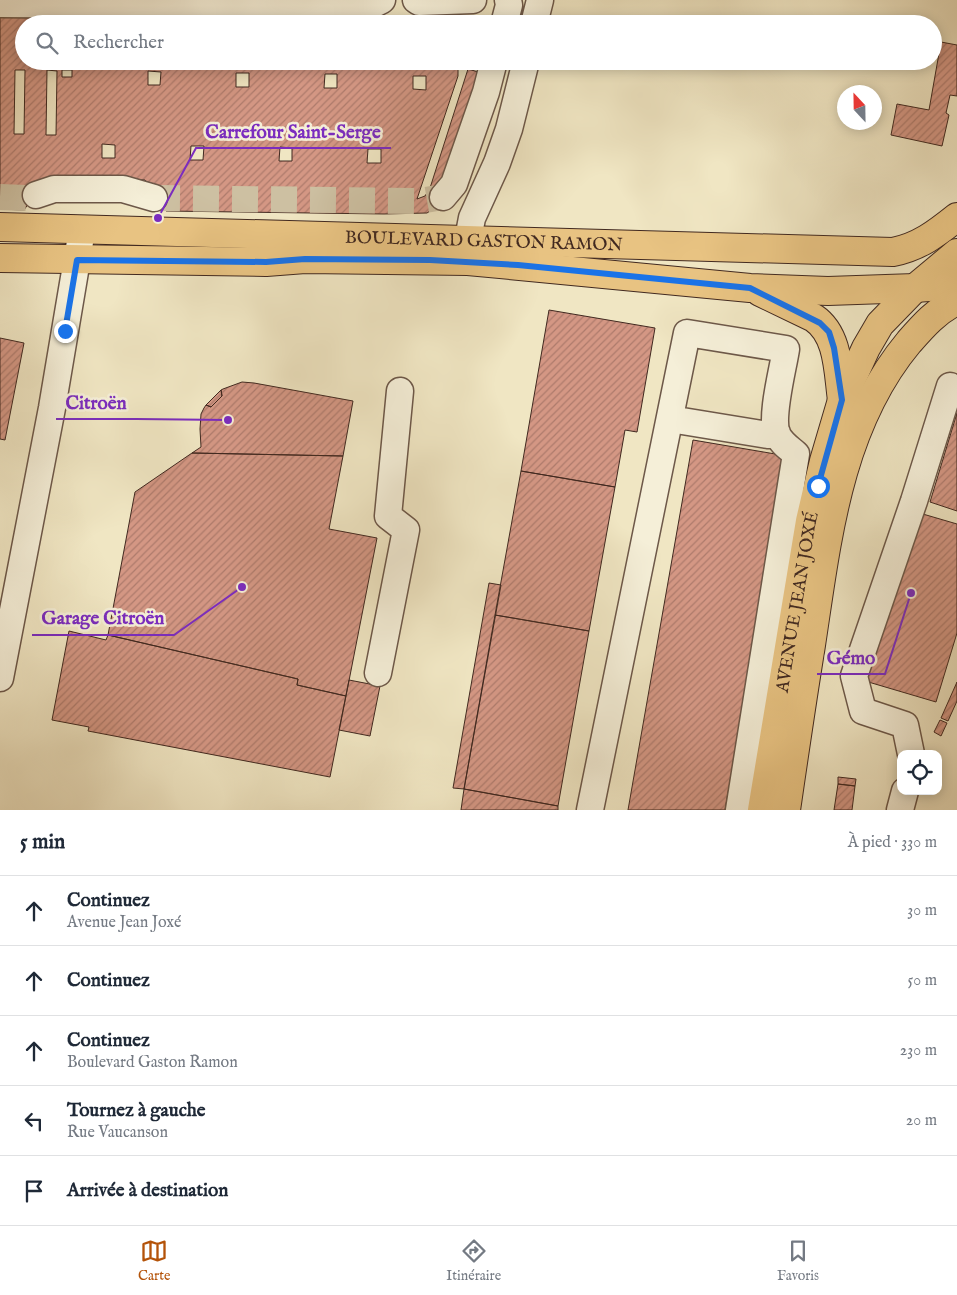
<!DOCTYPE html>
<html lang="fr">
<head>
<meta charset="utf-8">
<style>
	:root { --surface:#fff; --page:#f6f6f7; --text:#1f2937; --muted:#747a83; --line:#e0e1e3; --accent:#b45309 }
	body { margin:0; font-family:"IM FELL English",serif; background:var(--page); color:var(--text) }
	.controls { position:absolute; right:15px; bottom:15px; display:grid; overflow:hidden; border-radius:10px; box-shadow:0 2px 12px #0003 }
	.controls button { width:45px; height:45px; display:grid; place-items:center; padding:0; border:0; border-bottom:1px solid var(--line); background:var(--surface); color:var(--text); font:25px sans-serif }
	.compass { position:absolute; left:837px; top:85px; width:45px; height:45px; border-radius:50%; background:var(--surface); box-shadow:0 2px 12px #0003; rotate:338deg }
	.stop { position:absolute; width:15px; height:15px; margin:-11px; border:4px solid #1a73e8; border-radius:50%; background:#fff }
	.stop.end { background:#1a73e8; border-color:#fff; box-shadow:0 1px 5px #0008 }
	.list { margin:0; padding:0; list-style:none }
	h2 { display:flex; justify-content:space-between; align-items:center; height:65px; margin:0; padding:0 20px; font-size:21px }
	h2 small { font-size:16px; font-weight:400; color:var(--muted) }
	.list li { display:grid; grid-template-columns:32px 1fr auto; gap:15px; align-items:center; box-sizing:border-box; height:70px; padding:0 20px; border-top:1px solid var(--line) }
	.list b { display:block; font-size:19px; white-space:nowrap }
	.list p { margin:0; font-size:16px; white-space:nowrap; color:var(--muted) }
	.list em { font-size:16px; font-style:normal; color:var(--muted) }
	.icon { flex:none; width:28px; height:28px; fill:none; stroke:currentColor; stroke-width:2; stroke-linecap:round; stroke-linejoin:round }
	.map { position:relative; flex:none; width:957px; height:810px; overflow:hidden }
	.search { position:absolute; background:var(--surface); box-shadow:0 2px 12px #0003; left:15px; right:15px; top:15px; height:55px; display:flex; align-items:center; gap:12px; box-sizing:border-box; padding:0 18px; border-radius:28px; color:var(--muted); font-size:19px }
	.sheet { height:415px; background:var(--surface) }
	nav { display:flex; justify-content:space-around; align-items:center; box-sizing:border-box; height:70px; border-top:1px solid var(--line); background:var(--surface); font-size:14px; color:var(--muted) }
	nav a { display:grid; justify-items:center; gap:2px }
	nav .on { color:var(--accent) }
	.map>svg:first-child { display:block }
</style>
</head>
<body>
<div class="map">
<svg width="957" height="810" viewBox="0 0 957 810">
	<defs>
		<pattern id="building-hatch" width="6" height="6" patternUnits="userSpaceOnUse" patternTransform="scale(1.25)"><rect width="6" height="6" fill="#d49784"/><path d="M-1 1l2-2M0 6l6-6M5 7l2-2" fill="none" stroke="#ae7b6c"/></pattern>
	</defs>
	<rect width="100%" height="100%" fill="#f0e6c3"/>
	<filter id="stains"><feTurbulence type="fractalNoise" baseFrequency=".004" numOctaves="4"/><feColorMatrix values="0 0 0 0 .2 0 0 0 0 .09 0 0 0 0 .02 0 0 0 .5 -.17"/></filter>
	<radialGradient id="worn" r=".72"><stop offset=".6" stop-color="#630" stop-opacity="0"/><stop offset="1" stop-color="#630" stop-opacity=".3"/></radialGradient>
	<path fill="url(#building-hatch)" stroke="#412920" fill-rule="evenodd" d="M 0,13 L 459,21 L 459,24 L 24,24 L 24,61 L 458,61 L 458,76 L 417,199 L 425,196 L 430,188 L 468,69 L 485,74 L 439,205 L 427,213 L 384,214 L 166,211 L 145,180 L 46,178 L 24,210 L 0,209 ZM 15,70 L 25,70 L 24,134 L 14,134 ZM 47,70 L 57,71 L 56,135 L 46,135 ZM 62,70 L 72,70 L 72,77 L 62,77 ZM 148,71 L 161,72 L 160,85 L 148,85 ZM 236,73 L 249,73 L 249,87 L 236,87 ZM 325,74 L 337,74 L 337,88 L 324,88 ZM 413,76 L 426,76 L 426,90 L 413,89 ZM 102,144 L 115,145 L 115,158 L 102,158 ZM 191,146 L 204,146 L 203,160 L 190,160 ZM 280,147 L 292,148 L 292,161 L 279,161 ZM 368,149 L 381,149 L 381,163 L 367,163 Z
		M 941,42 L 957,45 L 957,96 L 950,95 L 946,113 L 949,115 L 942,146 L 891,135 L 897,104 L 929,110 Z
		M 549,310 L 655,328 L 637,432 L 625,430 L 615,487 L 521,471 Z
		M 0,338 L 24,343 L 5,440 L 0,439 Z
		M 242,382 L 254,383 L 353,401 L 343,456 L 192,453 L 201,447 L 200,429 L 201,414 L 204,408 L 206,405 L 211,407 L 222,396 L 221,390 L 223,389 Z
		M 221,390 L 222,396 L 211,407 L 206,405 Z
		M 957,413 L 957,511 L 930,502 Z
		M 693,440 L 787,456 L 725,810 L 628,810 Z
		M 192,453 L 343,456 L 329,529 L 377,538 L 346,696 L 297,685 L 298,679 L 108,635 L 135,492 Z
		M 521,471 L 615,487 L 589,631 L 495,615 Z
		M 916,512 L 957,524 L 957,633 L 936,702 L 865,681 Z
		M 489,583 L 501,585 L 464,789 L 453,788 Z
		M 495,615 L 589,631 L 558,806 L 464,789 Z
		M 69,631 L 106,640 L 108,635 L 298,679 L 297,685 L 346,696 L 330,777 L 88,731 L 89,727 L 52,720 Z
		M 349,680 L 380,686 L 370,736 L 339,730 Z
		M 957,682 L 957,701 L 948,721 L 941,718 Z
		M 940,720 L 947,723 L 941,736 L 934,732 Z
		M 838,777 L 856,779 L 855,786 L 838,784 Z
		M 838,784 L 855,786 L 852,810 L 834,810 Z
		M 464,789 L 558,806 L 558,810 L 461,810 Z"/>
	<g fill="none" stroke-linecap="round" stroke-linejoin="round">
		<path stroke="#cdc0a2" stroke-width="26" stroke-dasharray="26 13" stroke-linecap="butt" d="M 0,197 L 26,198 L 36,195
			M 154,198 L 420,201 L 443,197"/>
		<defs>
			<path id="minor" d="M 416,0 L 419,2 L 473,0
				M 0,4 L 368,7 L 382,0
				M 504,24 L 509,5 L 508,0
				M 534,24 L 540,0
				M 36,195 L 54,189 L 123,189 L 154,198
				M 443,197 L 454,184 L 486,92 L 494,61
				M 468,261 L 468,239 L 472,218 L 497,163 L 509,129 L 526,61
				M 670,419 L 768,435 L 777,433
				M 378,673 L 406,530 L 388,516 L 400,391
				M 0,678 L 52,408 L 82,230
				M 911,754 L 905,725 L 863,711 L 854,676 L 914,501 L 950,386
				M 590,810 L 687,333 L 786,349 C 783,369 770,417 777,434 C 781,443 789,448 796,454 L 739,810
				M 900,810 L 905,791"/>
			<g id="major">
				<path id="s1" d="M 0,227 L 893,252 C 919,247 937,233 957,217"/>
				<path d="M 0,258 L 266,262 L 305,259 L 468,261 L 750,288 L 828,291 L 915,288 L 957,285"/>
				<path d="M 760,292 L 814,318 C 839,335 838,372 842,400"/>
				<path id="s2" d="M 762,810 L 810,521 L 824,461 L 842,400 L 866,348 L 880,324 L 915,288 L 957,253"/>
				<path d="M 786,810 C 794,755 802,700 811,645 C 827,540 838,427 909,342 C 923,326 937,310 957,301"/>
			</g>
		</defs>
		<use href="#minor" stroke="#6d5849" stroke-width="29"/>
		<use href="#major" stroke="#412920" stroke-width="30"/>
		<use href="#minor" stroke="#f5efd8" stroke-width="26"/>
		<use href="#major" stroke="#e8c382" stroke-width="28"/>
	</g>
	<g fill="none" stroke-linecap="round" stroke-linejoin="round">
		<path stroke="#1a73e8" stroke-width="6" d="M 65,331 L 77,260 L 266,262 L 305,259 L 430,260 L 518,265 L 750,288 L 820,323 L 829,332 L 834,348 L 842,400 L 818,486"/>
	</g>
	<g text-anchor="middle" stroke-width="5" stroke-linejoin="round" paint-order="stroke">
		<g font-size="18" fill="#412920" stroke="#f5efd8">
			<text dy="6" stroke="none"><textPath href="#s1" startOffset="484">BOULEVARD GASTON RAMON</textPath></text>
			<text dy="6" stroke="none"><textPath href="#s2" startOffset="211">AVENUE JEAN JOXÉ</textPath></text>
		</g>
	</g>
	<path fill="none" stroke="#7b2cbf" stroke-width="2" d="M158 218L196 148H391M228 420L137 419H56M242 587L174 635H32M911 593L885 674H817"/>
	<g fill="#7b2cbf" stroke="#f5efd8" stroke-width="2">
		<circle cx="158" cy="218" r="5"/>
		<circle cx="228" cy="420" r="5"/>
		<circle cx="242" cy="587" r="5"/>
		<circle cx="911" cy="593" r="5"/>
	</g>
	<g font-size="19" text-anchor="middle" font-weight="bold" fill="#7b2cbf" stroke="#f5efd8" stroke-width="5" stroke-linejoin="round" paint-order="stroke">
		<text x="293" y="138">Carrefour Saint-Serge</text>
		<text x="96" y="409">Citroën</text>
		<text x="103" y="624">Garage Citroën</text>
		<text x="851" y="664">Gémo</text>
	</g>
	<rect width="100%" height="100%" filter="url(#stains)"/>
	<rect width="100%" height="100%" fill="url(#worn)"/>
</svg>
<div class="controls">
<button><svg class="icon" aria-label="locate" viewBox="0 0 24 24"><circle cx="12" cy="12" r="6"/><path d="M12 2v4M12 18v4M2 12h4M18 12h4"/></svg></button>
</div>
<svg class="compass" viewBox="-18 -18 36 36"><path d="M0-13l5 13h-10z" fill="#e53935"/><path d="M0 13l5-13h-10z" fill="#747a83"/></svg>
<div class="stop" style="left:818px;top:486px"></div>
<div class="stop end" style="left:65px;top:331px"></div>
<div class="search"><svg class="icon" aria-label="search" viewBox="0 0 24 24"><circle cx="10" cy="10" r="6"/><path d="M15 15l6 6"/></svg>Rechercher</div>
</div>
<section class="sheet">
<h2>5 min<small>À pied · 330 m</small></h2>
<ul class="list">
<li><svg class="icon" aria-label="ahead" viewBox="0 0 24 24"><path d="M12 20V5M6 11l6-6 6 6"/></svg><div><b>Continuez</b><p>Avenue Jean Joxé</p></div><em>30 m</em></li>
<li><svg class="icon" aria-label="ahead" viewBox="0 0 24 24"><path d="M12 20V5M6 11l6-6 6 6"/></svg><div><b>Continuez</b></div><em>50 m</em></li>
<li><svg class="icon" aria-label="ahead" viewBox="0 0 24 24"><path d="M12 20V5M6 11l6-6 6 6"/></svg><div><b>Continuez</b><p>Boulevard Gaston Ramon</p></div><em>230 m</em></li>
<li><svg class="icon" aria-label="left" viewBox="0 0 24 24"><path d="M17 20v-9H6M10 6l-5 5 5 5"/></svg><div><b>Tournez à gauche</b><p>Rue Vaucanson</p></div><em>20 m</em></li>
<li><svg class="icon" aria-label="arrive" viewBox="0 0 24 24"><path d="M6 21V4h12l-3 4 3 4H6"/></svg><div><b>Arrivée à destination</b></div></li>
</ul>
</section>
<nav>
<a class="on"><svg class="icon" aria-label="map" viewBox="0 0 24 24"><path d="M3 6l6-2 6 2 6-2v14l-6 2-6-2-6 2zM9 4v14M15 6v14"/></svg>Carte</a>
<a><svg class="icon" aria-label="directions" viewBox="0 0 24 24"><path d="M12 3l9 9-9 9-9-9zM9 14v-3h6M13 9l2 2-2 2"/></svg>Itinéraire</a>
<a><svg class="icon" aria-label="saved" viewBox="0 0 24 24"><path d="M7 4h10v16l-5-4-5 4z"/></svg>Favoris</a>
</nav>
</body>
</html>
